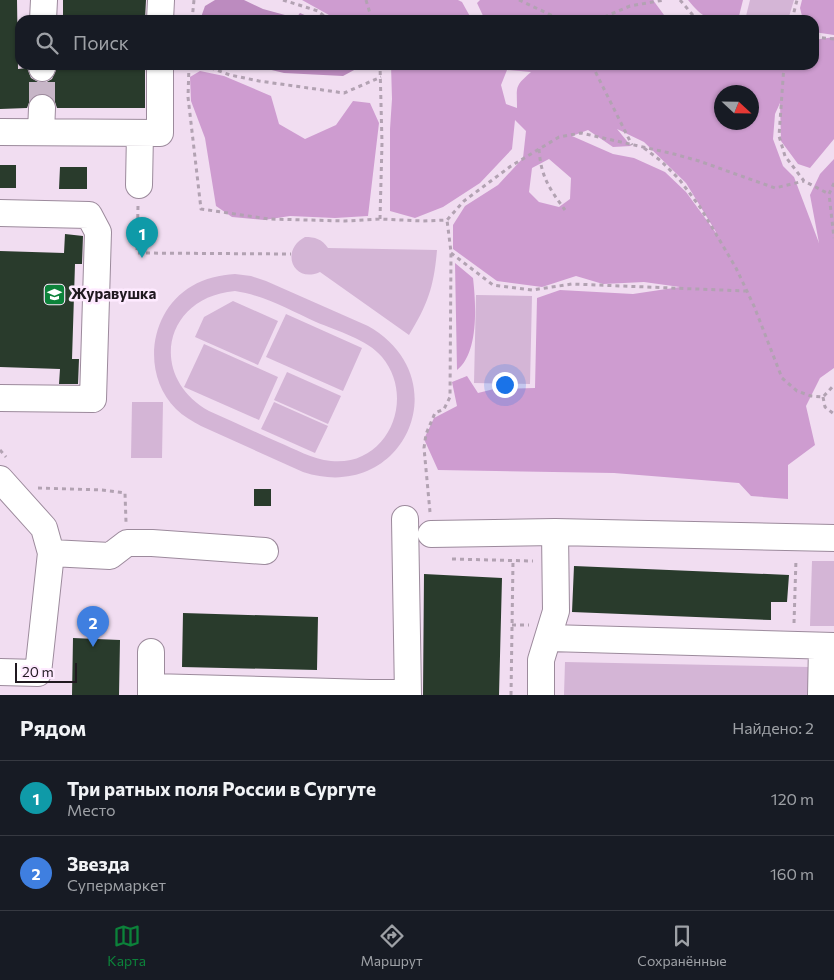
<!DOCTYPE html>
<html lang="ru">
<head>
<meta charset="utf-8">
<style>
	:root { --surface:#171b24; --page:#242831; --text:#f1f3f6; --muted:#9ea1a6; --line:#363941; --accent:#0c823a }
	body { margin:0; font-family:Commissioner,sans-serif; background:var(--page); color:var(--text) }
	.compass { position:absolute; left:714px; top:85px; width:45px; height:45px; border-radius:50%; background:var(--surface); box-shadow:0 1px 4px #0004; rotate:112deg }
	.scale { position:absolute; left:15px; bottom:12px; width:62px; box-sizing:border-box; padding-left:5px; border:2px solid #201920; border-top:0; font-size:14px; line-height:18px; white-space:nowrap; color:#201920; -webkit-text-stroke:4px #feeaff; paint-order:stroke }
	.you { position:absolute; left:504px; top:384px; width:18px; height:18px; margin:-12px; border:4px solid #fff; border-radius:50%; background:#1a73e8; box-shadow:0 0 0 8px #1a73e833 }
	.badge { display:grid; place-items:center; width:32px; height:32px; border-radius:50%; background:var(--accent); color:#fff; font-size:16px; font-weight:700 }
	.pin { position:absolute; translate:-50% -41px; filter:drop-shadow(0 1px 2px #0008) }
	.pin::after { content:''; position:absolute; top:26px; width:18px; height:15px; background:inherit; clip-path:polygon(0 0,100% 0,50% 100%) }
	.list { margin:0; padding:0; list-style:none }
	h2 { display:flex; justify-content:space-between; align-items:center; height:65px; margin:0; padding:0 20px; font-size:21px }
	h2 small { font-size:16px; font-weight:400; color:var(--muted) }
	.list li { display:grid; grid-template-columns:32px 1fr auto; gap:15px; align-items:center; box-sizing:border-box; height:75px; padding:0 20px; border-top:1px solid var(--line) }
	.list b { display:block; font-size:19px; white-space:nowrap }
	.list p { margin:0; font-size:16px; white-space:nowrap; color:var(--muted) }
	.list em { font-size:16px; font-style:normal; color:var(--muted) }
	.icon { flex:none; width:28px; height:28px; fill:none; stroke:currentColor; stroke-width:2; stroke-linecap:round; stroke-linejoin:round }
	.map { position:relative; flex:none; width:834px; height:695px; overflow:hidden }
	.search { position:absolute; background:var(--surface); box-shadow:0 1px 4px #0004; left:15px; right:15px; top:15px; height:55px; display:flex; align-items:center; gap:12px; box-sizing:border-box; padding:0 18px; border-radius:15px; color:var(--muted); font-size:19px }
	.sheet { height:215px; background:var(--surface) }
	nav { display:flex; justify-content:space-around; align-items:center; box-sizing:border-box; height:70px; border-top:1px solid var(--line); background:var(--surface); font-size:14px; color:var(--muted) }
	nav a { display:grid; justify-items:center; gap:2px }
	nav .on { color:var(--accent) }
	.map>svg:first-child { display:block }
</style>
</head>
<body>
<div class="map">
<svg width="834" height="695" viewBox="0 0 834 695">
	<rect width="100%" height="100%" fill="#f1ddf1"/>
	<path fill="#d4b5d6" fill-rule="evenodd" d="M 750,0 L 794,0 L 788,20 L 745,20 Z
		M 305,237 C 315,237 322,239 328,248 L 437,250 C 434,286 428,304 409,335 L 320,272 C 294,284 279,251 305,237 Z
		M 235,274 L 251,276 L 266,281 L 368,326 C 460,378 404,505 303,472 L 201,426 C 192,421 183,416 176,409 C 141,374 149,311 192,286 C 205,278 220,275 235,274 ZM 235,291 C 263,295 290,310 316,322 C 337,331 367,339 382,357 C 417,399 387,467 331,461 C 312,459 295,449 278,442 C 255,432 232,421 209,411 C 147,376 164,297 235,291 Z
		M 476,295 L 532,296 L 530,384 L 474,383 Z
		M 233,301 L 278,321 L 258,365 L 195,337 L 204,317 Z
		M 286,314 L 362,348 L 343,391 L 266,357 Z
		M 204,344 L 278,377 L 259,420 L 184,387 Z
		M 287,372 L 341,396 L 328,424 L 274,400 Z
		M 132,402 L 163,402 L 162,458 L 131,458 Z
		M 274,402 L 328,426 L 315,453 L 261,429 Z
		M 812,561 L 834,561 L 834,626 L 810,626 Z
		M 565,662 L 809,667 L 809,695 L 564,695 Z"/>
	<path fill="#ce9cd0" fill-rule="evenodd" d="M 302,0 L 458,0 L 462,2 L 472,20 L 338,20 Z
		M 480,0 L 653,0 L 664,15 L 679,20 L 555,20 L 545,19 L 546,20 L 485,20 L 477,3 Z
		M 688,0 L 743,0 L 738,20 C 711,20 706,22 688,0 Z
		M 802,0 L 834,0 L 834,35 L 814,32 L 814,20 L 803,20 L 800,8 Z
		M 834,37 L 834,139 L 810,168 L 798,164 L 781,141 L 780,103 L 775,114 L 773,139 L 783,166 L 794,177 L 819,243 L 810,195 L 820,174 L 834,159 L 834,368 L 820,378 L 806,406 L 815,445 L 788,465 L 788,499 L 751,496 L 739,483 L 614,473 L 438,470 L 424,439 L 434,418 L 457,406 L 452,382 L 467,376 L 478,393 L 494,389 L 535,388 L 537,298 L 560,290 L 633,294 L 680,287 L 644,282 L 603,284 L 576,276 L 542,287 L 497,281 L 453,249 L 453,225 L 465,206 L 498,185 L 523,158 L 526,131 L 515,120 L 512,149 L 480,183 L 443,207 L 415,218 L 390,211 L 390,129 L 392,99 L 391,65 L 567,65 L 567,69 L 572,65 L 780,65 L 784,70 L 787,65 L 814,65 L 814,40 ZM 507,70 L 531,72 C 514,87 517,86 517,108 L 506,104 L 501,85 ZM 722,92 L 752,92 L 752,122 L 722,122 ZM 617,129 L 644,142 L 686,183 L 719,237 L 686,192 L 665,172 L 634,158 L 613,154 L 572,136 L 588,130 L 613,147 L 631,146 ZM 549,159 L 571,178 L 570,199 L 559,207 L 539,202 L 529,192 L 532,168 Z
		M 200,71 L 224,76 L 271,96 L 279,124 L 305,139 L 336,125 L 353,101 L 370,103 L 379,123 L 368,216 L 335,218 L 290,216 L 264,220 L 232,217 L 216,206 L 205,138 L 191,101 L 190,77 Z
		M 455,263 L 473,278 C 476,304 479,353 457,370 Z"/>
	<path fill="#bc8bbf" d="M 215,0 L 244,0 L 263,9 L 296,18 L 300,13 L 316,20 L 200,20 L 205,6 Z
		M 251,65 L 357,65 L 356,69 L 343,76 L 284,73 Z"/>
	<path fill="#293b2c" d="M 0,0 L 17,0 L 18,69 L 27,68 L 31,78 L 38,82 L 45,83 L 52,79 L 57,68 L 64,68 L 64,65 L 145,65 L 145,108 L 57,108 L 55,102 L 50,96 L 42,93 L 35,95 L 30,100 L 27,108 L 0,109 Z
		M 63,0 L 146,0 L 145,20 L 63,20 Z
		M 0,165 L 16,165 L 16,188 L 0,188 Z
		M 60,167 L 87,167 L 87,189 L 59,189 Z
		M 65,234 L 83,236 L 82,264 L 75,264 L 72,359 L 79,359 L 78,384 L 59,384 L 60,369 L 0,367 L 0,251 L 64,253 Z
		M 254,489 L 271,489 L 271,506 L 254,506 Z
		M 574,566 L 789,575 L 787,602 L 771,602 L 771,620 L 572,612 Z
		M 424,574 L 502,578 L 499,695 L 423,695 Z
		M 183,613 L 318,617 L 317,670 L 182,667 Z
		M 73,638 L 120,640 L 119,695 L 72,695 Z"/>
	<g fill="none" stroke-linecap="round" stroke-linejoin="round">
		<path stroke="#c7b6c7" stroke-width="26" stroke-dasharray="26 13" stroke-linecap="butt" d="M 42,108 L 42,68"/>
		<defs>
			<path id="minor" d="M 43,20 L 44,0
				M 160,20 L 161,0
				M 42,68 L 43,65
				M 0,132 L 160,133 L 160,65
				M 41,132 L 42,108
				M 139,185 L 140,133
				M 0,213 L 89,215 L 98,232 L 93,399 L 0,398
				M 0,479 L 44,528 L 51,553 L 38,673 L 0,672
				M 405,519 L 408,695
				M 431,534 L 555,532 L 834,538
				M 51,553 L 110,556 L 127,543 L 152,543 L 265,551
				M 549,638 L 834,646
				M 151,652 L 151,695
				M 151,687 L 370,693 L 408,693
				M 541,695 L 541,660 L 556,611 L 555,532
				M 821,695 L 822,646"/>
		</defs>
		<use href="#minor" stroke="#9c8a9c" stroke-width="28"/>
		<path stroke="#b2a2b2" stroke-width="3" stroke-dasharray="4 4" stroke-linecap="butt" d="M 283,0 L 318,11 L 329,20
			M 366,0 L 372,20
			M 519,0 L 551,15 L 558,20
			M 680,0 L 697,20
			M 192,20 L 194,0
			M 597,20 L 630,6 L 664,0
			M 792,20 L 797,0
			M 814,37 L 834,39
			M 189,65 L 188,97 L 201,209 L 269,219 L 345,221 L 380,219 L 423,221 L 447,220 L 464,201 L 511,166 L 559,137 L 581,133 L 674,154 L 699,161 L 775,188 L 804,181
			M 203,65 L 230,75 L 259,81 L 344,93 L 381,77
			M 592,65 L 632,145
			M 784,65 L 779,136 L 785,156 L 804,181 L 829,194
			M 644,148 L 661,161 L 679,179 L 700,207 L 716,234 L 736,268 L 754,306 L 782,378 L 797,391 L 811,396 L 823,397 L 834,385
			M 539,149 C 541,177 549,188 565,210
			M 834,183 L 829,194 L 834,238
			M 138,206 L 137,253 L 291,254
			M 380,219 L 382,143 L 380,65
			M 451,253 L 493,285 L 532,290 L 572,284 L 746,291
			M 823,397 L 825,407 L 834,414
			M 0,450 L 6,457
			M 38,488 L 102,490 L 125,493 L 126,522
			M 430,512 L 424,448 L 426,434 L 435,413 L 444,409 L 450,397 L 451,252 L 447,220
			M 452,559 L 533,561
			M 794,623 L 796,559
			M 512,625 L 529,625
			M 511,695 L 513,561"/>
		<use href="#minor" stroke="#fff" stroke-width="26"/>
	</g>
	<defs>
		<symbol id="school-square" viewBox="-11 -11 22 22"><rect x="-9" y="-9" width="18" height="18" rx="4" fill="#0c823a" stroke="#feeaff"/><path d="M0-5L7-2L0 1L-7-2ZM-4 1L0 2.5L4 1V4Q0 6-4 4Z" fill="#fff"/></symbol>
	</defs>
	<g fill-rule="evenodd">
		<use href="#school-square" x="42" y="282" width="25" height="25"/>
	</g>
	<g text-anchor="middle" stroke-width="5" stroke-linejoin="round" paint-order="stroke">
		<g font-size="15" font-weight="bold" fill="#201920" stroke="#feeaff" text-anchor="start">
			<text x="71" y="299">Журавушка</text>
		</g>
	</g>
</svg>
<svg class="compass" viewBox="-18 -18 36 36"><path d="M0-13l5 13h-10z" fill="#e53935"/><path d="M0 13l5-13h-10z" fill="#9ea1a6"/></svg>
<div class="scale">20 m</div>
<div class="you"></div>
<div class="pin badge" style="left:142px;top:258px;background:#0f9aa8">1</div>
<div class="pin badge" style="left:93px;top:647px;background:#3f7fe0">2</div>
<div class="search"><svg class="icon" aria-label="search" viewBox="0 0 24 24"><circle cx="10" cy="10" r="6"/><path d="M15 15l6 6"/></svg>Поиск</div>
</div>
<section class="sheet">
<h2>Рядом<small>Найдено: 2</small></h2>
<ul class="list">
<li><span class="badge" style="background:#0f9aa8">1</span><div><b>Три ратных поля России в Сургуте</b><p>Место</p></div><em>120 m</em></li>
<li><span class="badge" style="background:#3f7fe0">2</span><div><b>Звезда</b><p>Супермаркет</p></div><em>160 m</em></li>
</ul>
</section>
<nav>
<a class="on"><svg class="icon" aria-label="map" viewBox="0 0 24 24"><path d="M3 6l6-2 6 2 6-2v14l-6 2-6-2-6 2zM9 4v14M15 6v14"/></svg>Карта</a>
<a><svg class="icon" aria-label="directions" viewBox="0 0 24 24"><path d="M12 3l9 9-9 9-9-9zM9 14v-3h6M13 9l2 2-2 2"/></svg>Маршрут</a>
<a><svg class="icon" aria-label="saved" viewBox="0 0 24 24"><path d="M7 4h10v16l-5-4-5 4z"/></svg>Сохранённые</a>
</nav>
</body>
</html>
